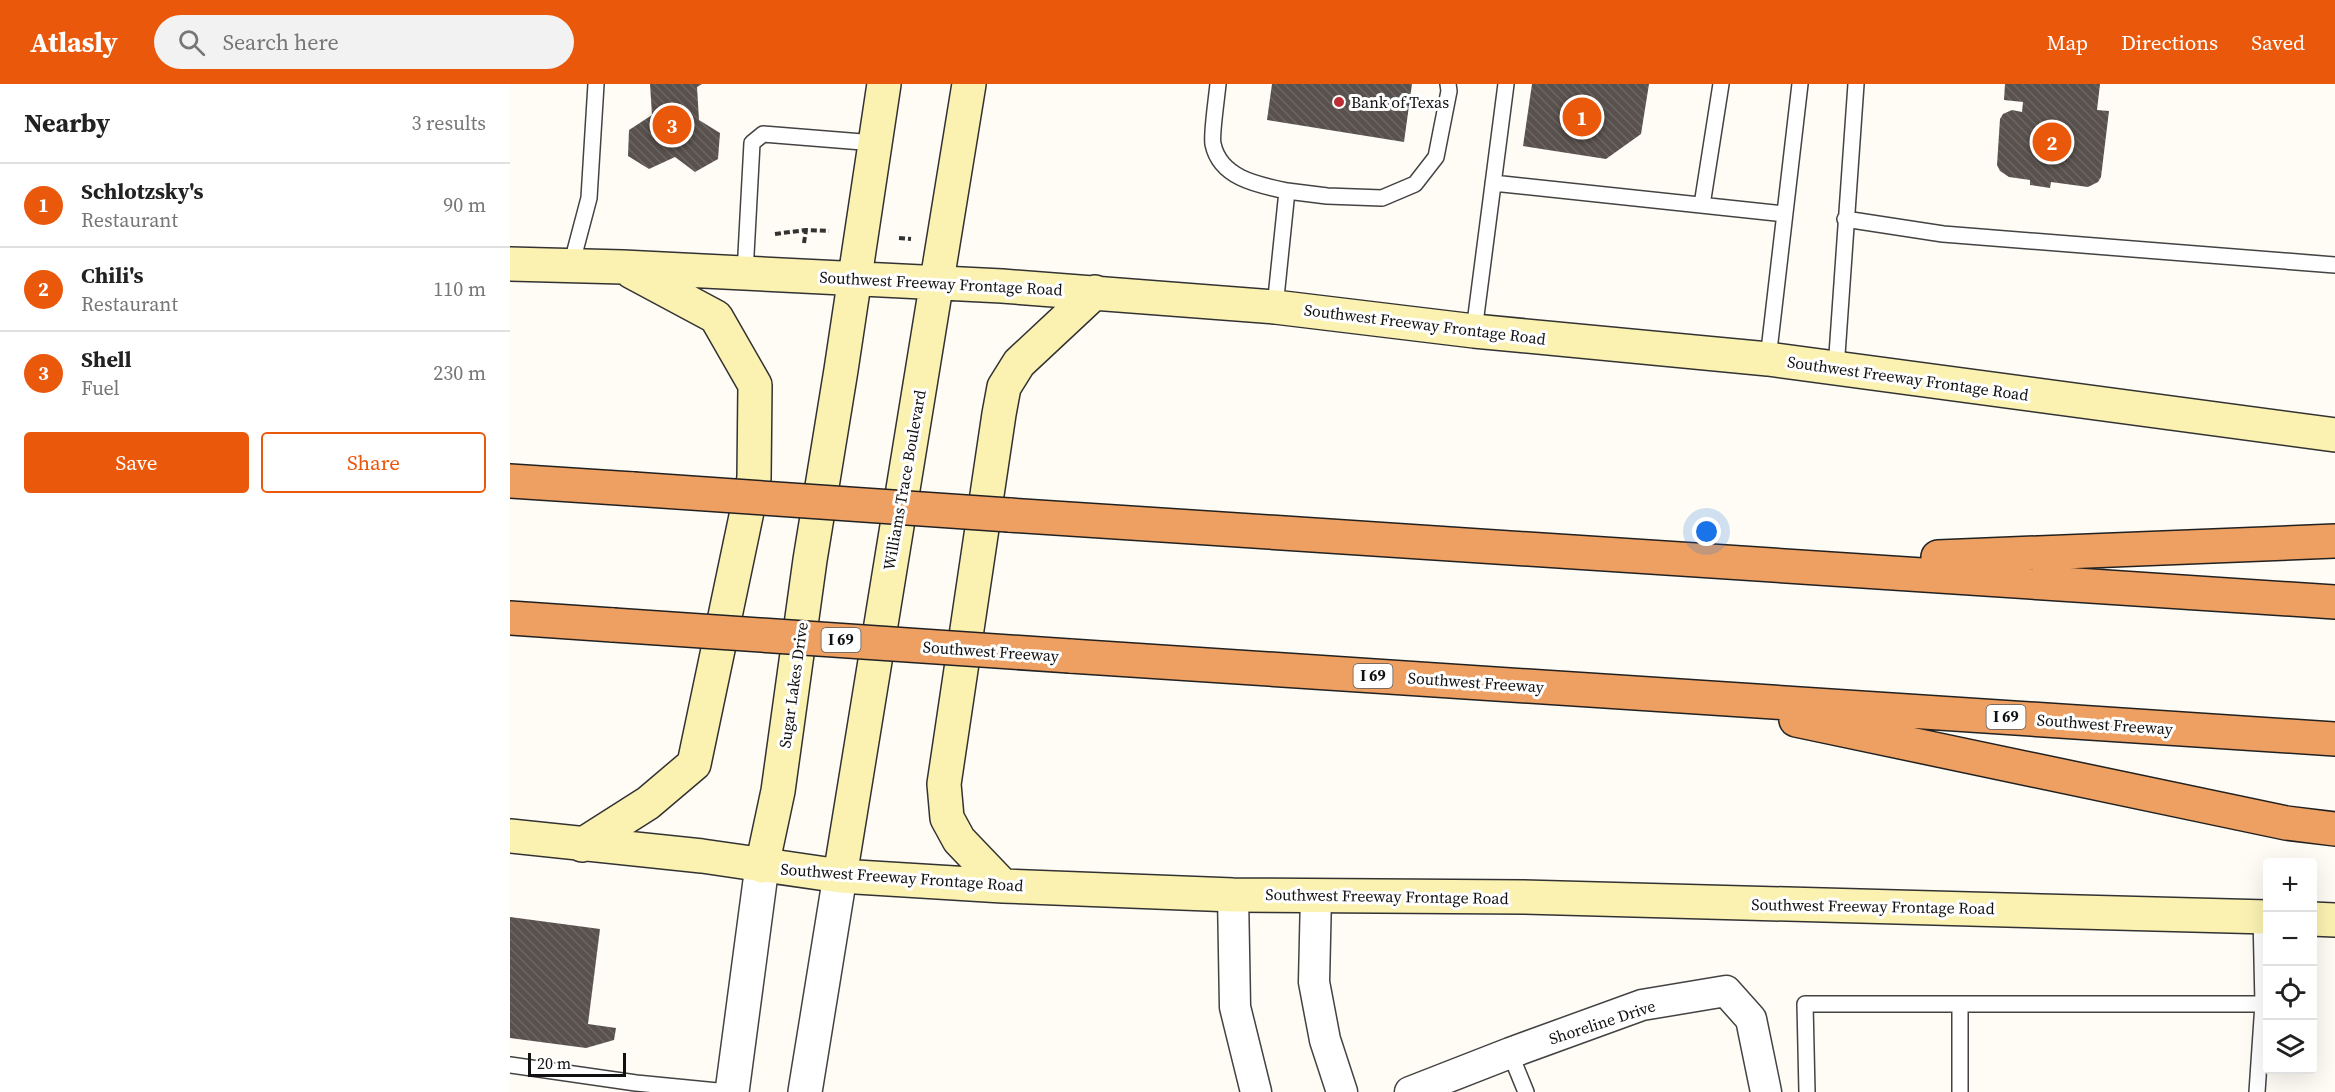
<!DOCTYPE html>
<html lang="en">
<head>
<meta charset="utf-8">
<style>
	:root { --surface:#fff; --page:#f2f2f2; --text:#222; --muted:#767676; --line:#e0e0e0; --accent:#ea580c }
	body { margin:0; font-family:"Source Serif 4",serif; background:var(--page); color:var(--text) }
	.controls { position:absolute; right:18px; bottom:18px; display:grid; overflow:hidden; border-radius:6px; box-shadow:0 6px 24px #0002 }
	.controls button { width:54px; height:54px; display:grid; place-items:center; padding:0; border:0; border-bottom:2px solid var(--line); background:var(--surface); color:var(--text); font:30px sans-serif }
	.scale { position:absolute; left:18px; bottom:15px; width:98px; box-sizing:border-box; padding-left:6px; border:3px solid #101010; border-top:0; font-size:16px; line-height:21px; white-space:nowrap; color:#101010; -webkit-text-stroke:4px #fff; paint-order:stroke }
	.you { position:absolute; left:1197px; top:448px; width:21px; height:21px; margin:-15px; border:4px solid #fff; border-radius:50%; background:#1a73e8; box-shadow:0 0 0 9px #1a73e833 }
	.badge { display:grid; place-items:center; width:39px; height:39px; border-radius:50%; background:var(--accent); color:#fff; font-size:20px; font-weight:700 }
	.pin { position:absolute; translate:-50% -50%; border:3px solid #fff; box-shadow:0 2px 6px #0006 }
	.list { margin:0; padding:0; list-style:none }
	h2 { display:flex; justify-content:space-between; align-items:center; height:78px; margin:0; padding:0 24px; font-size:26px }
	h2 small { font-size:20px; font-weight:400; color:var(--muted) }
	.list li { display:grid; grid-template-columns:39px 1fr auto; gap:18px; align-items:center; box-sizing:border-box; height:84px; padding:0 24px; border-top:2px solid var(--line) }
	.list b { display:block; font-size:22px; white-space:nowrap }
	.list p { margin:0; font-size:20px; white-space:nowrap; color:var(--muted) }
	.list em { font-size:20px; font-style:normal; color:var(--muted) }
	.actions { display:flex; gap:12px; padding:18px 24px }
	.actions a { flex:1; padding:14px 0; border:2px solid var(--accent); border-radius:6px; text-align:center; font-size:21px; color:var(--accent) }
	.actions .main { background:var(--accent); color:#fff }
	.icon { flex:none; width:33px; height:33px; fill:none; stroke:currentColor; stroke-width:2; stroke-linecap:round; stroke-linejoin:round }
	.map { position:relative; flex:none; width:1825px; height:1008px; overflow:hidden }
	header { display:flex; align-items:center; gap:36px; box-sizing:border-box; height:84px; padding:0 30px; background:var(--accent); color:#fff }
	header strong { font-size:28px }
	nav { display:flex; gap:33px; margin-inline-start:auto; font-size:21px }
	.search { width:420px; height:54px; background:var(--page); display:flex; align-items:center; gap:15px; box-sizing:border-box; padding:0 21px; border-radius:33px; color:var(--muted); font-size:22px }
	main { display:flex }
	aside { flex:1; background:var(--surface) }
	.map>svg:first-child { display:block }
</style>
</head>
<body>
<header>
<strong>Atlasly</strong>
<div class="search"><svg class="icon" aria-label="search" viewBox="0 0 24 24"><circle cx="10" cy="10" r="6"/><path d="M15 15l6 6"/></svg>Search here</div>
<nav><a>Map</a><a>Directions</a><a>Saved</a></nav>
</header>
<main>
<aside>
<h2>Nearby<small>3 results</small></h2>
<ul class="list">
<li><span class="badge">1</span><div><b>Schlotzsky's</b><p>Restaurant</p></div><em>90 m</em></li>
<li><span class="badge">2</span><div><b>Chili's</b><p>Restaurant</p></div><em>110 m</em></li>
<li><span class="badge">3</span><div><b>Shell</b><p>Fuel</p></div><em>230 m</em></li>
</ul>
<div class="actions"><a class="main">Save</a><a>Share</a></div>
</aside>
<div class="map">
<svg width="1825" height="1008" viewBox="0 0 1825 1008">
	<defs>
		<pattern id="building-back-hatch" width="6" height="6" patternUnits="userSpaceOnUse" patternTransform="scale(1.5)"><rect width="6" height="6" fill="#59514d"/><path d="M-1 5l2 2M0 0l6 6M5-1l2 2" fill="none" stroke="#6c6562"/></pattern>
	</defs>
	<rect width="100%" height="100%" fill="#fefcf4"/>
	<path fill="url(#building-back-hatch)" d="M 140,0 L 192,0 L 187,3 L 189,36 L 210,49 L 208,75 L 185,88 L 165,73 L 139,85 L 118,72 L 119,46 L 142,31 Z
		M 762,0 L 902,0 L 894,58 L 757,36 Z
		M 1022,0 L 1139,0 L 1131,50 L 1096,75 L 1013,62 Z
		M 1495,0 L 1590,0 L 1587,26 L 1599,27 L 1591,93 L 1588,98 L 1578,103 L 1541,98 L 1540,104 L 1520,101 L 1520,96 L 1499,93 L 1490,87 L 1487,81 L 1490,35 L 1493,30 L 1502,26 L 1512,28 L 1513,18 L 1494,16 Z
		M 0,833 L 90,845 L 78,940 L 106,944 L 104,956 L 76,964 L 0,954 Z"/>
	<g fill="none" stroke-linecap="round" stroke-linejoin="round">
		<defs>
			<path id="service" d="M 708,0 C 707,12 701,51 703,60 C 710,94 748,101 777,107 L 765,223
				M 983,99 L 1274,130
				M 777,107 L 817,112 L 872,114 L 905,100 L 926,73 L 939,7 L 938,0
				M 1192,121 L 1211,0
				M 1335,135 L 1433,150 L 1825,181
				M 61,182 L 79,114 L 86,0
				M 235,189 L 242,59 L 253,50 L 365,59
				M 964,247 L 996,0
				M 1258,275 L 1290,0
				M 1326,285 L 1346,0
				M 1000,969 L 1016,1008
				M 0,981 L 126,999 L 218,1008
				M 1297,1008 L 1295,920 L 1753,920
				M 1450,1008 L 1450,920
				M 1747,1008 L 1753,920 L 1751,832"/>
			<path id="minor" d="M 723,811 L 725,923 L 746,1008
				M 806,811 L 804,898 L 815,956 L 832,1008
				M 900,1008 L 1000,969 L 1132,921 L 1216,907 L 1241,935 L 1256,1008"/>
			<path id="tertiary" d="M 222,1008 L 252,782
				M 295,1008 L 330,792"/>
			<path id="secondary" d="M 0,180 L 113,183 L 492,202 L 765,223 L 964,247 L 1258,275 L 1825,351
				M 0,752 L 192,772 L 330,792 L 493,802 L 723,811 L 1014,813 L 1758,833
				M 72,761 L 138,719 L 184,680 L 244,394 L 245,301 L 206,233 L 122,188
				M 252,782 L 268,707 L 300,476 L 331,286 L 374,0
				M 330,792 L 459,0
				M 493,802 L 449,756 L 437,734 L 434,700 L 489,330 L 494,303 L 509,279 L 585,208
				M 1802,835 L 1825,836"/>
			<path id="motorway" d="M 0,397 L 123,405
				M 499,431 L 1825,518
				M 1428,473 L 1825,457
				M 0,534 L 103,541
				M 560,572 L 1825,655
				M 1286,636 L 1776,739 L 1825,745"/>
		</defs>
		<use href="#service" stroke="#434343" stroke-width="18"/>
		<use href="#minor" stroke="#434343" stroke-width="33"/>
		<use href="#tertiary" stroke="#434343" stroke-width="36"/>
		<use href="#secondary" stroke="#323232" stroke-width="36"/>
		<use href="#motorway" stroke="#212121" stroke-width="36"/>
		<path stroke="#323232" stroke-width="4" stroke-dasharray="6 3" stroke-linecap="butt" d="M 265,150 L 296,146
			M 389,154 L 401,155
			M 294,159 L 296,146 L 319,147"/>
		<use href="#service" stroke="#fff" stroke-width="15"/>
		<use href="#minor" stroke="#fff" stroke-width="30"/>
		<use href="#tertiary" stroke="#fff" stroke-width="33"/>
		<use href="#secondary" stroke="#fbf2b2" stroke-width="33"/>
		<use href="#motorway" stroke="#eea062" stroke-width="33"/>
		<defs>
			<path id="motorway-bridge" d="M 123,405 L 499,431
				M 103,541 L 560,572"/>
		</defs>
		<use href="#motorway-bridge" stroke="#212121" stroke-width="36" stroke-linecap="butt"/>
		<use href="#motorway-bridge" stroke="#eea062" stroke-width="33"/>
	</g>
	<circle fill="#bc2d36" stroke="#fff" stroke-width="2" cx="829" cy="18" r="6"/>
	<g text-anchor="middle" stroke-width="6" stroke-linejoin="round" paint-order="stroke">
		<g fill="#fff" stroke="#585858" stroke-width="1.5">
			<rect x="311.5" y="544" width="39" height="24" rx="4.5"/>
			<rect x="843.5" y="580" width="39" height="24" rx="4.5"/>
			<rect x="1476.5" y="621" width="39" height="24" rx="4.5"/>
		</g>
		<g font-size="15" font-weight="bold" fill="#101010">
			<text x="331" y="561">I 69</text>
			<text x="863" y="597">I 69</text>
			<text x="1496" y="638">I 69</text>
		</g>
		<g font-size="16" fill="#101010" stroke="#fff" text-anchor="start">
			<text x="841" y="24">Bank of Texas</text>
		</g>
		<g font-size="16" fill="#101010" stroke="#fff">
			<text transform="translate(431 199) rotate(3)" y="6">Southwest Freeway Frontage Road</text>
			<text transform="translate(915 240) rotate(7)" y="6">Southwest Freeway Frontage Road</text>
			<text transform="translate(1398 294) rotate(8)" y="6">Southwest Freeway Frontage Road</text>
			<text transform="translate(394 396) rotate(-80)" y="6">Williams Trace Boulevard</text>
			<text transform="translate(481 567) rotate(4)" y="6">Southwest Freeway</text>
			<text transform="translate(966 598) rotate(4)" y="6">Southwest Freeway</text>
			<text transform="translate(283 601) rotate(-82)" y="6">Sugar Lakes Drive</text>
			<text transform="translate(1595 640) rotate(4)" y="6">Southwest Freeway</text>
			<text transform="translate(392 793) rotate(4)" y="6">Southwest Freeway Frontage Road</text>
			<text transform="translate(877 812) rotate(1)" y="6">Southwest Freeway Frontage Road</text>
			<text transform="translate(1363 822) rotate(1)" y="6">Southwest Freeway Frontage Road</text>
			<text transform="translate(1092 938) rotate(-18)" y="6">Shoreline Drive</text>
		</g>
	</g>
</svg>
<div class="controls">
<button>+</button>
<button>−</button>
<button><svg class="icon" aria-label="locate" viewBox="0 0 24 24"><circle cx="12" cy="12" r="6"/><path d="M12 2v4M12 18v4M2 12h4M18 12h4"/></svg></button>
<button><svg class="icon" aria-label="layers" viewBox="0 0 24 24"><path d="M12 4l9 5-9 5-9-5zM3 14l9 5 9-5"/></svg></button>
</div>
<div class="scale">20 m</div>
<div class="you"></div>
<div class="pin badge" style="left:1072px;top:33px">1</div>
<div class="pin badge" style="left:1542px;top:58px">2</div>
<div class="pin badge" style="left:162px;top:41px">3</div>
</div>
</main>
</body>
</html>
